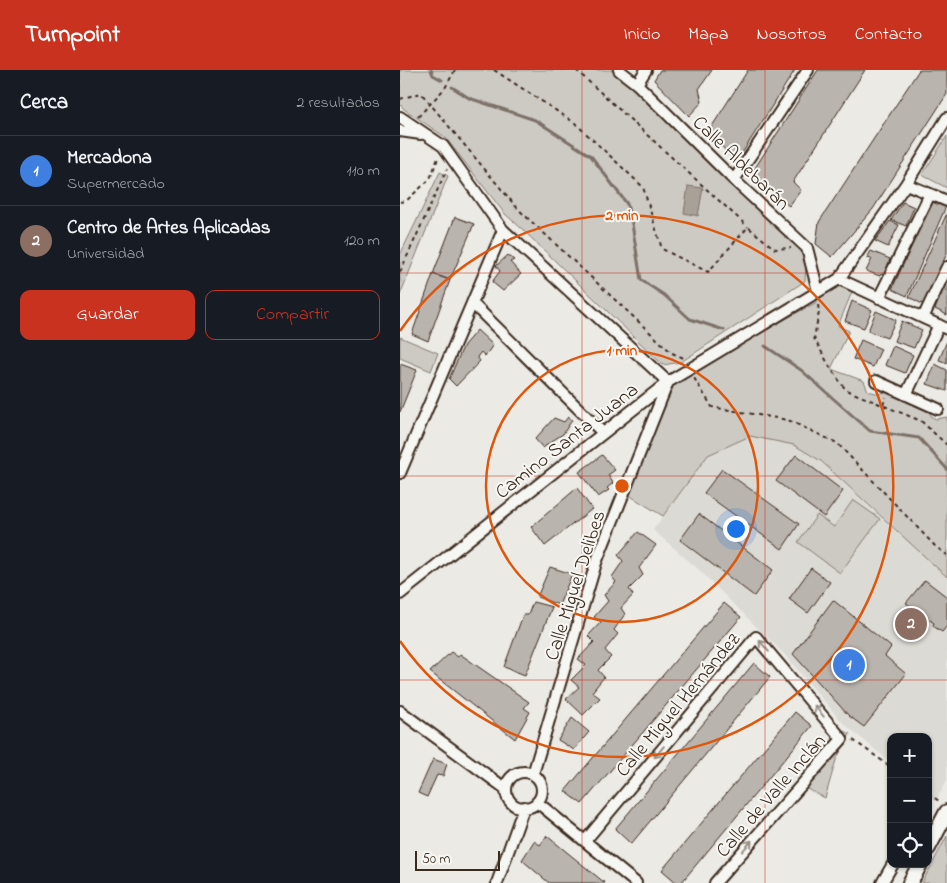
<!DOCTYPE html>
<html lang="es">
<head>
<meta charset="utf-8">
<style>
	:root { --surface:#171b24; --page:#20242c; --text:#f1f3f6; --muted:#9ea1a6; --line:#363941; --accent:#c8321e }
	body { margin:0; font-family:"Indie Flower",sans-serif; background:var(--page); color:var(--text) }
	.controls { position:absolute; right:15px; bottom:15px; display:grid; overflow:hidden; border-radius:10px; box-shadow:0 1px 4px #0004 }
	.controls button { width:45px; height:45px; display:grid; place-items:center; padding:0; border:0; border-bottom:1px solid var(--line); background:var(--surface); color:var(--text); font:25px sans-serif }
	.scale { position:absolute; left:15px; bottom:12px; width:85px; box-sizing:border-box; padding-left:5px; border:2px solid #3b2a1e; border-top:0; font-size:14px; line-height:18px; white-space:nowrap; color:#3b2a1e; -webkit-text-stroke:4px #f6f6f2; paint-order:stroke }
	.you { position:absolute; left:335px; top:458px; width:18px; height:18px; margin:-12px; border:4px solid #fff; border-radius:50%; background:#1a73e8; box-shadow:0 0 0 8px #1a73e833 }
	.badge { display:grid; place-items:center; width:32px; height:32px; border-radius:50%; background:var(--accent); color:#fff; font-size:16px; font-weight:700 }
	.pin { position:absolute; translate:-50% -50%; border:2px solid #fff; box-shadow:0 1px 5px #0006 }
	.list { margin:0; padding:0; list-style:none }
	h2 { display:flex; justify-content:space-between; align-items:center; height:65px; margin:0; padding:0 20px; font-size:21px }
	h2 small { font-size:16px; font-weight:400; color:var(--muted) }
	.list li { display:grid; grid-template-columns:32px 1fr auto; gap:15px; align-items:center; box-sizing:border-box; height:70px; padding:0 20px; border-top:1px solid var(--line) }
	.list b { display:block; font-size:19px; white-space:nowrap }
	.list p { margin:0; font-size:16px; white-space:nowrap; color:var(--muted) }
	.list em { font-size:16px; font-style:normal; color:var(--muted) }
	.actions { display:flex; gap:10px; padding:15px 20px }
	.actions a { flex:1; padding:11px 0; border:1px solid var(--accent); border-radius:10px; text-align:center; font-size:18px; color:var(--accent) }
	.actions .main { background:var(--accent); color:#fff }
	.icon { flex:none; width:28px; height:28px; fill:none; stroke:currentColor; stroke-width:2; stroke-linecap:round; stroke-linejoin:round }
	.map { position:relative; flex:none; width:547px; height:813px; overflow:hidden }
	header { display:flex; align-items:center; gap:30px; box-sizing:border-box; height:70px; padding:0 25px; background:var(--accent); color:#fff }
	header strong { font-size:24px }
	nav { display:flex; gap:28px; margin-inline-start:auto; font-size:18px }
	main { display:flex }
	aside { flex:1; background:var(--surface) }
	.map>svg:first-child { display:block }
</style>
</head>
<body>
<header>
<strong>Turnpoint</strong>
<nav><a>Inicio</a><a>Mapa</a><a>Nosotros</a><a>Contacto</a></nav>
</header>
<main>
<aside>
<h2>Cerca<small>2 resultados</small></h2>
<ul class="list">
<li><span class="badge" style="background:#3f7fe0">1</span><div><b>Mercadona</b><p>Supermercado</p></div><em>110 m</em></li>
<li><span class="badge" style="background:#8d6e63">2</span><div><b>Centro de Artes Aplicadas</b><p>Universidad</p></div><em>120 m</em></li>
</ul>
<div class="actions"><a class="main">Guardar</a><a>Compartir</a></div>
</aside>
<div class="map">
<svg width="547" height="813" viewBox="0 0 547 813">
	<rect width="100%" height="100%" fill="#ebeae5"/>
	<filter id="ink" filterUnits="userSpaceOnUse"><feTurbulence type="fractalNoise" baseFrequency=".02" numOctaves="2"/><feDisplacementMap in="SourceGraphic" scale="10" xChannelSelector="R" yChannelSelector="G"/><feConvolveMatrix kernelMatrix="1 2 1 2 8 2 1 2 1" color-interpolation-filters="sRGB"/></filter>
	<g filter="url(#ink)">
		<path fill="#dcdad4" d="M 350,366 L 394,375 L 421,391 L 483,450 L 547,505 L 547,710 L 536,731 L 528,724 L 528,667 L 491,667 L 491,693 L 442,652 L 385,585 L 297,498 L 253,460 L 308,385 Z"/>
		<path fill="#cdcac4" stroke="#847a71" d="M 0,0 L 219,0 L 407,178 L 405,211 L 281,292 L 263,295 L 121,158 L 105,144 L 45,67 L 4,39 L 0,34 Z
			M 547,66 L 547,118 L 522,105 Z
			M 40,102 L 48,106 L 0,225 L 0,185 Z
			M 439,209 L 454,217 L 438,256 L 449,261 L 431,299 L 464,311 L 468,321 L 480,324 L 485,321 L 528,340 L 532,347 L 536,349 L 547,347 L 547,507 L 421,391 L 394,375 L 350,366 L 308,385 L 263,446 L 224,422 L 268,312 L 417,232 L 418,221 Z
			M 0,267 L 38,283 L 31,301 L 0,288 Z
			M 453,430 L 480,449 L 440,503 L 398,472 L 417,445 L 434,457 Z
			M 444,661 L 450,664 L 436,690 L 425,728 L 401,716 L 442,669 Z
			M 547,766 L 547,813 L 522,813 Z"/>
		<path fill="#a8a198" stroke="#7c7167" d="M 288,116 L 303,118 L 298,146 L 284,143 Z"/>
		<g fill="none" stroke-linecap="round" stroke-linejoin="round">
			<path stroke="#7c7167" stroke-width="3" d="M 31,0 L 33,5 L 42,10
				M 52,17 L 69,28 L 135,50 L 191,86 L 227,134 L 232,154 L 241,210 L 264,225 L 290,249 L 324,260
				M 365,276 L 401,300 L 470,361 L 519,368 L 547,399"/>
		</g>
		<path fill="#bab4ae" stroke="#3b2a1e" d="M 260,0 L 312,0 L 299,19 L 302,32 L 289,46 L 254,10 Z
			M 348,0 L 395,0 L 337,91 L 330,86 L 309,61 Z
			M 418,0 L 465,0 L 393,112 L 401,120 L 389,136 L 359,112 L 353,101 Z
			M 519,0 L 547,0 L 547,24 L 473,139 L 432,187 L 416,174 L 419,152 Z
			M 534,127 L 547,134 L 507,226 L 492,219 Z
			M 503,132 L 514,137 L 506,156 L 491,150 Z
			M 547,143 L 547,183 L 524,235 L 509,227 Z
			M 55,147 L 74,154 L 50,210 L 33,204 Z
			M 490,151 L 499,155 L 488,177 L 475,171 Z
			M 471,181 L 490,189 L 484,205 L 481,204 L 480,206 L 466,201 L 472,189 L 467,188 Z
			M 108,185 L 114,190 L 110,192 L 121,204 L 103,221 L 92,212 L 100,201 L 96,196 Z
			M 33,204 L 50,210 L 28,271 L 12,264 Z
			M 547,211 L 547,245 L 535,239 Z
			M 452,231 L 472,240 L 464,258 L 445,251 Z
			M 476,241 L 496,250 L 487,268 L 468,261 Z
			M 502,251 L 522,260 L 514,278 L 494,271 Z
			M 77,260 L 93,275 L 85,286 L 81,282 L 77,287 L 80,291 L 56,316 L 49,309 L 64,275 Z
			M 461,270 L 481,279 L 473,297 L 453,289 Z
			M 547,271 L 547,293 L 539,290 Z
			M 493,276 L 513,285 L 505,303 L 485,295 Z
			M 0,294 L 17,300 L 0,342 Z
			M 535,294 L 547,300 L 547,321 L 527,314 Z
			M 168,347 L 172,350 L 163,364 L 155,369 L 143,378 L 135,369 L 154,348 L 164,352 Z
			M 202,385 L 215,400 L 208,405 L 213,413 L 207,418 L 209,420 L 198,427 L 179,402 Z
			M 396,385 L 443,421 L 424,447 L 376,411 Z
			M 322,399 L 399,454 L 382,479 L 304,423 Z
			M 177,418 L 192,439 L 145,476 L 131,457 Z
			M 299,444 L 373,500 L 354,526 L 280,470 Z
			M 238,462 L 256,475 L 239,498 L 243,505 L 229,519 L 233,525 L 221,538 L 225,544 L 214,560 L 218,564 L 205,580 L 211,587 L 198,600 L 204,607 L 192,622 L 200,628 L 183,645 L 166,629 L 179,617 L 171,610 L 186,595 L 178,589 L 194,572 L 188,566 L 201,552 L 194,547 L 208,531 L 204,525 L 216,512 L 212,507 L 223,491 L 218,485 Z
			M 150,497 L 172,504 L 159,535 L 137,527 Z
			M 411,498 L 430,512 L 408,543 L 389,529 Z
			M 525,510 L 547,527 L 547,556 L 542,562 L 533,556 L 534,553 L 506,533 Z
			M 433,530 L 491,577 L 485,586 L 506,604 L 464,657 L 449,646 L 393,584 Z
			M 133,532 L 152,537 L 125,605 L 104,597 L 123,545 L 128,545 Z
			M 324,533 L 341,547 L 182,734 L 165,721 Z
			M 51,582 L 58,587 L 60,584 L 129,632 L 124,638 L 130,642 L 115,669 L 30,602 Z
			M 354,593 L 370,607 L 231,774 L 215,759 Z
			M 395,642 L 412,656 L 281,813 L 277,813 L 262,800 Z
			M 172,648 L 189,662 L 174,680 L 158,670 Z
			M 33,689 L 47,694 L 43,706 L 37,705 L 27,727 L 18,723 Z
			M 147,766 L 205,813 L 149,813 L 122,790 L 134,771 L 140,775 Z"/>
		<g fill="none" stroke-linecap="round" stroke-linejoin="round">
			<defs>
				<path id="minor" d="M 219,0 L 237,14 L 334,110 L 407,178 L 418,221
					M 237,14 L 246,0
					M 0,47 L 43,76 L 103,160 L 268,312 L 196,493 L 133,704
					M 0,61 L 21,64
					M 334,110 L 408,0
					M 506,114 L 547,131
					M 439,209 L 547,259
					M 479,228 L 530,124
					M 72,233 L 203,363
					M 523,248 L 547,197
					M 476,311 L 538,339
					M 506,325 L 539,255
					M 0,403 L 103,160
					M 0,524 L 268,312 L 439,209 L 506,114 L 547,48
					M 0,641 L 106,719
					M106 720a18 18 0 1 1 36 0a18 18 0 1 1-36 0Z
					M 137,732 L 236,813
					M 185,771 L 356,567 L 442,669 L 315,813
					M 97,813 L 124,737
					M 482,813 L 493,794"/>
				<path id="tertiary" d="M 528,778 L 547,742
					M 510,813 L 520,794"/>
			</defs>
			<use href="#minor" stroke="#3b2a1e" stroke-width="14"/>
			<use href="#tertiary" stroke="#3b2a1e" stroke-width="18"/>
			<path stroke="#3b2a1e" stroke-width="2" stroke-dasharray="4 4" stroke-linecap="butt" d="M 94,0 L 175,53 L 243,117 L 262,179 L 308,202 L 348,157 L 375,179 L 391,178
				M 176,0 L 348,157
				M 0,29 L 21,23 L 118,139 L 272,283 L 286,289
				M 18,47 L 45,18 L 55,0
				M 0,132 L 6,131 L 30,109 L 38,88
				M 0,202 L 47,99
				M 418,235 L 419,242 L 414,268 L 431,299 L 446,320 L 521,351 L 547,375
				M 294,308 L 312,337 L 388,350 L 437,373 L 535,476 L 547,485
				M 483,335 L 486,327
				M 453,670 L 491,697
				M 528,724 L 541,732"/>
			<use href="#minor" stroke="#f6f6f2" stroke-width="10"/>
			<use href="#tertiary" stroke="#f6f6f2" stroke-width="14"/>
		</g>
		<defs><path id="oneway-shaft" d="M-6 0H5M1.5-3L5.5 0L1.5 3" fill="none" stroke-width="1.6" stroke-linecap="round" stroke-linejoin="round" transform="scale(1.25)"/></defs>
		<g stroke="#989088">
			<use href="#oneway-shaft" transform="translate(364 576) rotate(-130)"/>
			<use href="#oneway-shaft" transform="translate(419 641) rotate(-130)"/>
			<use href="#oneway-shaft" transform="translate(259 682) rotate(130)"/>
			<use href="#oneway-shaft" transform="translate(347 776) rotate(-49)"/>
		</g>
	</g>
	<path fill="none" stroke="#c8321e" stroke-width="1" stroke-opacity="0.55" d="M 182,0 L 182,813M 365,0 L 365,813M 0,203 L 547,203M 0,406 L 547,406M 0,610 L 547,610"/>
	<g fill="none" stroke="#df570d" stroke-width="2.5">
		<circle cx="222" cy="416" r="136"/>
		<path d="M0 261A271 271 0 1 1 0 571"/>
	</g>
	<g text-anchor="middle" stroke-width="4" stroke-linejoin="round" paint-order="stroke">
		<g font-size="20" fill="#3b2a1e" stroke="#f6f6f2">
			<text transform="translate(342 92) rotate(44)" y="7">Calle Aldebarán</text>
			<text transform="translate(166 370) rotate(-38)" y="7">Camino Santa Juana</text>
			<text transform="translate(174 515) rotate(-72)" y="7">Calle Miguel Delibes</text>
			<text transform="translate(277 634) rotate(-50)" y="7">Calle Miguel Hernández</text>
			<text transform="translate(370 725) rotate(-49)" y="7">Calle de Valle Inclán</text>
		</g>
	</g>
	<circle cx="222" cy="416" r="8" fill="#df570d" stroke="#f6f6f2" stroke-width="2.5"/>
	<g font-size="15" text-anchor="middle" font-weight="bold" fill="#df570d" stroke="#f6f6f2" stroke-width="4" stroke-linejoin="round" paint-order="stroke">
		<text x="222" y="150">2 min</text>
		<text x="222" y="285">1 min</text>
	</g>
</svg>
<div class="controls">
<button>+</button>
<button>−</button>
<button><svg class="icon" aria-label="locate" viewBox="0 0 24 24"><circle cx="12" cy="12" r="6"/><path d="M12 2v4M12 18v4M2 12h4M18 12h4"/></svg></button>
</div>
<div class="scale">50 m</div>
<div class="you"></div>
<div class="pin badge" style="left:449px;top:595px;background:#3f7fe0">1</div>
<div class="pin badge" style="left:511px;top:554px;background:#8d6e63">2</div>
</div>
</main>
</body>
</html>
